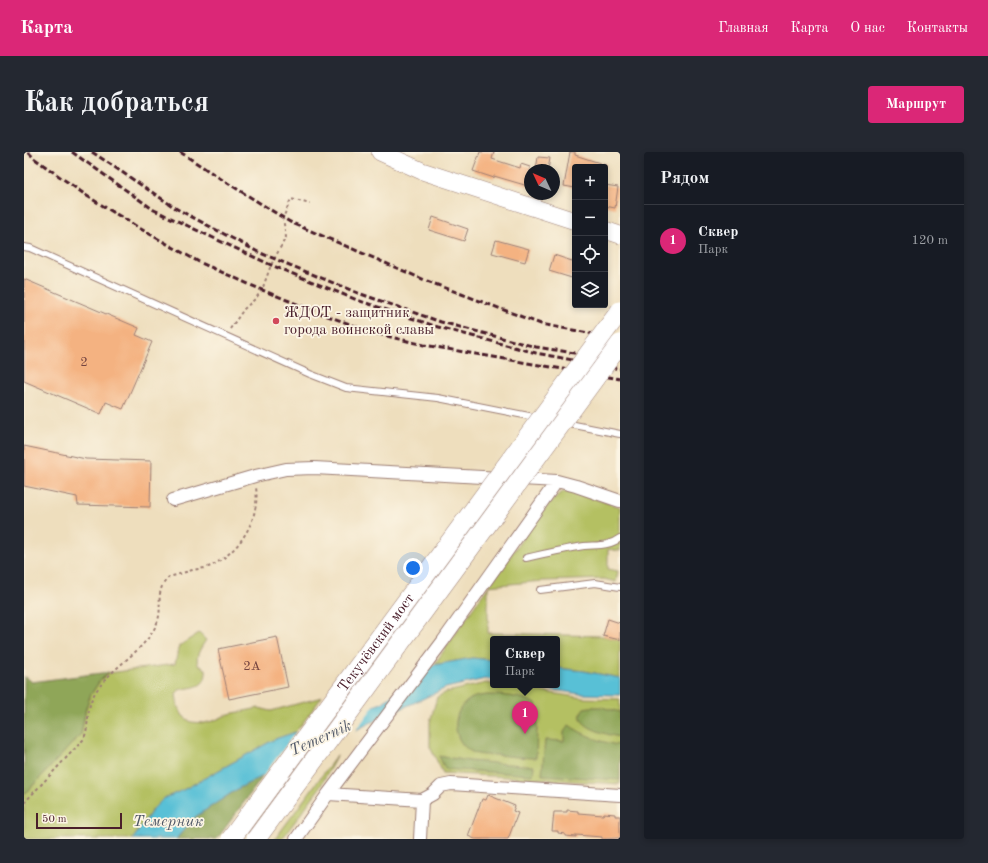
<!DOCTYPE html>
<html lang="ru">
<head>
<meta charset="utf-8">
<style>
	:root { --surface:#171b24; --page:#242831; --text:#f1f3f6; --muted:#9ea1a6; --line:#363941; --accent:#db2777 }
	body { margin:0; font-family:"Old Standard TT",serif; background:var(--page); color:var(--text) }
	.controls { position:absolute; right:12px; top:12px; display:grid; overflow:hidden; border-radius:4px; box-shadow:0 2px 6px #0003 }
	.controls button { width:36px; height:36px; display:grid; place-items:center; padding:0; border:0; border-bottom:1px solid var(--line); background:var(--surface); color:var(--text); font:20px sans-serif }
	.compass { position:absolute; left:500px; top:12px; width:36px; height:36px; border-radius:50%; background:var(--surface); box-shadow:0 2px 6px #0003; rotate:314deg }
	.scale { position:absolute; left:12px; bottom:10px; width:86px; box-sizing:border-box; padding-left:4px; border:2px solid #4a1f2b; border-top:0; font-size:11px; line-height:14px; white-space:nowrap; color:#4a1f2b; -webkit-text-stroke:3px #fcf5e5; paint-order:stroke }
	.you { position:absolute; left:389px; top:416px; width:14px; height:14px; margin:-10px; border:3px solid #fff; border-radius:50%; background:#1a73e8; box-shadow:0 0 0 6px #1a73e833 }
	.badge { display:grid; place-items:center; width:26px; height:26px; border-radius:50%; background:var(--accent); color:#fff; font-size:13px; font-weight:700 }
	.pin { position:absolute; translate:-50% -33px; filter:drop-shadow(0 1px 2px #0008) }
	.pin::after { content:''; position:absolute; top:21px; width:14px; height:12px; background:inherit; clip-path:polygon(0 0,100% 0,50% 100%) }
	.popup { position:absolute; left:466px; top:484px; width:70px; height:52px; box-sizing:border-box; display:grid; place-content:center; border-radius:4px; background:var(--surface); filter:drop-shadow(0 1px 3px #0005); font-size:13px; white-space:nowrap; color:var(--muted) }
	.popup b { font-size:15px; color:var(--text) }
	.popup::after { content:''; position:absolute; left:50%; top:100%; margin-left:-8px; border:8px solid transparent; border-top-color:var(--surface) }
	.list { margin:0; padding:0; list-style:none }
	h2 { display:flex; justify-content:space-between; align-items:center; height:52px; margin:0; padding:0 16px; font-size:17px }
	h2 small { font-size:13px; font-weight:400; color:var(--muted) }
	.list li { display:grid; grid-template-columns:26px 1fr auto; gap:12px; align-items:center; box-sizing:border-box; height:72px; padding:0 16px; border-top:1px solid var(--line) }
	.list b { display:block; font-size:15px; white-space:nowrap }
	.list p { margin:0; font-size:13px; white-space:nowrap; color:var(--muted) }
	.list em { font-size:13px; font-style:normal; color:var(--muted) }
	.icon { flex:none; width:22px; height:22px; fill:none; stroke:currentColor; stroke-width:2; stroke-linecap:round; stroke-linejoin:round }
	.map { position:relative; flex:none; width:596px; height:687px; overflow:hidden; border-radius:4px }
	header { display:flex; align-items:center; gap:24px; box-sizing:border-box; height:56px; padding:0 20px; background:var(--accent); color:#fff }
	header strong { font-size:19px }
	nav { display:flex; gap:22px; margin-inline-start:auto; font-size:14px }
	.intro { display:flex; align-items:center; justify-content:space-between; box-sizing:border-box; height:96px; padding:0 24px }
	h1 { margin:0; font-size:28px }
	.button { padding:10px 18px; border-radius:4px; background:var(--accent); color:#fff; font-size:14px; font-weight:700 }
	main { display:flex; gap:24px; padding:0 24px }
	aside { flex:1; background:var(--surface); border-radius:4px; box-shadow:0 2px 6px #0003 }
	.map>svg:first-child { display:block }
</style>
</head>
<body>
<header>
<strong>Карта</strong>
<nav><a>Главная</a><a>Карта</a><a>О нас</a><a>Контакты</a></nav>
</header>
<div class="intro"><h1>Как добраться</h1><a class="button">Маршрут</a></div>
<main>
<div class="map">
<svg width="596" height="687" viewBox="0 0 596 687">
	<rect width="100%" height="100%" fill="#fcf5e5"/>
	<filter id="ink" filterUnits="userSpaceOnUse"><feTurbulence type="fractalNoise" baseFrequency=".025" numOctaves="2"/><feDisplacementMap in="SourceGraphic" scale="8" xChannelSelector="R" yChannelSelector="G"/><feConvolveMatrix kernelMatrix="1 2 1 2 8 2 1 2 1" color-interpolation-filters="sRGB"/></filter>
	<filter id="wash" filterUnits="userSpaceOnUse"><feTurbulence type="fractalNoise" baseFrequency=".012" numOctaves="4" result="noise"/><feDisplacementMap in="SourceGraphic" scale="16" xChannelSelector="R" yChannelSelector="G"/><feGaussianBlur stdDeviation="0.9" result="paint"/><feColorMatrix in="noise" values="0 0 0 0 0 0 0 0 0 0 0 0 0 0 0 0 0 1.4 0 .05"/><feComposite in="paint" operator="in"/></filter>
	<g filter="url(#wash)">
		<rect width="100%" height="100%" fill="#eedebd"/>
		<path fill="#b4c062" stroke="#7f7046" d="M 540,339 L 550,340 L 596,355 L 596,399 L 584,397 L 584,417 L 594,419 L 592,430 L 580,427 L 519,429 L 464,434 L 464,481 L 579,484 L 596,488 L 596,526 L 560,519 L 533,516 L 533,487 L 469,487 L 469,508 L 448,506 L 410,513 C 436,475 462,437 489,400 C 504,379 519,354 540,339 Z
			M 175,481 L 182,488 C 177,496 171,503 174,513 L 182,517 C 183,537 170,534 155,538 L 152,542 L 154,555 L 159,564 L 167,570 L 180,571 L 189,569 L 205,562 L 235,556 L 247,559 L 298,545 L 272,580 L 251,587 L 161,637 L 139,647 L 129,657 L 109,687 L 0,687 L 0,643 L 57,582 L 62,556 L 66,544 L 75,530 L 85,521 L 151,512 L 155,494 Z
			M 462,531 L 559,546 L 596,547 L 596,632 L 419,621 L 406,595 L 406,570 L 413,545 L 423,540 Z
			M 313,603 L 295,637 L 258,687 L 251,687 Z"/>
		<path fill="#8fa658" stroke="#6c6242" d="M 85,520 L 75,530 L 66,544 L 62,556 L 57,582 L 0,643 L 0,524 L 7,530 Z
			M 463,543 C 478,543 499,544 512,552 L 513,577 L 512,606 C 499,606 486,604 473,603 C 465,603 455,604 448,600 C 428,590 426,560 445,548 C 450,544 457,544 463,543 Z
			M 566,555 L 577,555 L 596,560 L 596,585 C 584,583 545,574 560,556 Z
			M 545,573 C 557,582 581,592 596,593 L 596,628 L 518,623 L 521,588 L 540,589 L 540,580 Z
			M 415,604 L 445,609 L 510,614 L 509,623 L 421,617 Z
			M 240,623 L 193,687 L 152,687 L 171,665 L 215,636 Z"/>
		<path fill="#59c0d6" stroke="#527080" d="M 448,506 L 469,508 L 469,528 L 461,527 L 422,536 L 344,572 L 215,636 L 171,665 L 152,687 L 109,687 L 129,657 L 139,647 L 161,637 L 251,587 L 358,551 L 378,535 L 410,513 Z
			M 533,516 L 560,519 L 596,526 L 596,543 L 556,542 L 497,533 L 533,533 Z"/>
		<path fill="#eedebd" d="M 352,551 L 329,582 L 237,627 L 274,577 Z"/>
		<g id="blocks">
			<path fill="#f4b281" d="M 456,0 L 470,0 L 468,7 L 496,16 L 497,12 L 506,15 L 506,26 L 504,34 L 470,24 L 470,26 L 449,19 Z
				M 546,0 L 551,0 L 551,3 L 582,13 L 582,15 L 551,15 L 551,36 L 540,34 Z
				M 514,5 L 526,6 L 524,18 L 512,18 Z
				M 581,33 L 594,35 L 591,56 L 581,54 Z
				M 409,65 L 444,77 L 440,89 L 405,78 Z
				M 472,88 L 505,97 L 501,110 L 468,101 Z
				M 530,103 L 551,110 L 551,127 L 525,119 Z
				M 0,127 L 115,176 L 112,183 L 128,190 L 99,257 L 82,250 L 77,262 L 0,229 Z
				M 0,294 L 62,307 L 127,309 L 126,355 L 54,353 L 53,345 L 0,334 Z
				M 584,467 L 596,471 L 596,488 L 579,484 Z
				M 253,485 L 264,535 L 205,547 L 194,497 Z
				M 464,643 L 491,654 L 489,659 L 494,661 L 484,687 L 451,687 L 444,684 L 458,647 L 462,648 Z
				M 543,658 L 554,659 L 554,661 L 579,663 L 580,661 L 591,662 L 591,664 L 596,664 L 596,686 L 578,687 L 578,685 L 552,683 L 552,685 L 541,684 L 541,682 L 534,681 L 534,679 L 528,679 L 530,660 L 543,660 Z"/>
		</g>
	</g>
	<g filter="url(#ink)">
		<use href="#blocks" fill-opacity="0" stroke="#9c7e74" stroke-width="1"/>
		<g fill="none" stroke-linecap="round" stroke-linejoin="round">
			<defs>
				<path id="lane" d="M 0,95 L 6,96 L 286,222 L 322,236 L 414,246 L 596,282
					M 502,406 C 519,402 536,398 554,395 C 569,392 583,396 596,386
					M 516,438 L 571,431 L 596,435"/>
				<path id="street" d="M 149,348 L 231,324 L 262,317 L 290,316 L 533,329 L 552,334 L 596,349
					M 304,642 L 398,648 L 409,642 L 417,634 L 427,632 L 596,643
					M 272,687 L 304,642 L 419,489 L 533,329
					M 396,687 L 398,648"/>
				<path id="secondary" d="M 356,0 L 398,19 L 551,69
					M 581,78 L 596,83"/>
			</defs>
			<use href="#lane" stroke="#9c7e74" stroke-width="8"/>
			<use href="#street" stroke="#9c7e74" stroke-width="14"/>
			<use href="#secondary" stroke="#9c7e74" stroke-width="18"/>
			<path stroke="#9c7e74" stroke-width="2" stroke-dasharray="3 3" stroke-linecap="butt" d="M 206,177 L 220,157 L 232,146 L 238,138 L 247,113 L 262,85 L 259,66 L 267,47 L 286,52
				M 0,651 L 59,588 C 64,579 63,569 65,558 C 66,549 70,541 76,534 C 93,511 122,498 133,471 C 140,454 129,440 145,425 C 153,423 161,420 169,418 C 175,417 182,416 187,414 C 216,399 236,368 232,335"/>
			<use href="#lane" stroke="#fff" stroke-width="6"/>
			<use href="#street" stroke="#fff" stroke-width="12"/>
			<use href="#secondary" stroke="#fff" stroke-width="17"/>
			<path stroke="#4a1f2b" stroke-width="3" stroke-dasharray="6 3" stroke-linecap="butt" d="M 4,0 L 11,7 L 63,44 L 115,76 L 175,110 L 238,138 L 293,160 L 350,181 L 400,193 L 596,227
				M 48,0 L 130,58 L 247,113 L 333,148 L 414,175 L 512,201 L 596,217
				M 68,0 L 153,57 L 234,100 L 334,141 L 417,170 L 512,195 L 596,208
				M 156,0 L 194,25 L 266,70 L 403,129 L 517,172 L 596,187"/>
			<defs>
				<g id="primary-bridge">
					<path id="s1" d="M 207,687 L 596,159"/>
					<path d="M 232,687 L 596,192"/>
				</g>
			</defs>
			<use href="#primary-bridge" stroke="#9c7e74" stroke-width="20" stroke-linecap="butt"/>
			<use href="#primary-bridge" stroke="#fff" stroke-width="19"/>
		</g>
	</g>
	<circle fill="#d1495b" stroke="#fcf5e5" stroke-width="1.5" cx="252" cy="169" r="4"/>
	<g text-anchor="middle" stroke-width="3.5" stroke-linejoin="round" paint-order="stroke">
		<g font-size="13" fill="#744440">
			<text x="60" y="214">2</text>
			<text x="228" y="518">2А</text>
		</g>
		<g font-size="15" fill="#4a1f2b" stroke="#fcf5e5" text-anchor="start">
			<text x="260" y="165">ЖДОТ - защитник<tspan x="260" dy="17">города воинской славы</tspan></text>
		</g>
		<g font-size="15" fill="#4a1f2b" stroke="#fcf5e5">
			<text dy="5" stroke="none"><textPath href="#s1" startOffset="244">Текучёвский мост</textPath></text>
		</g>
		<g font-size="16" font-style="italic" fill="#4f5767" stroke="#fcf5e5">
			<text transform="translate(296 585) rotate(-24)" y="6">Temernik</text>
			<text x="144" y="674">Темерник</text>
		</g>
	</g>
</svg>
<div class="controls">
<button>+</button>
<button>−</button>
<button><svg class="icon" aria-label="locate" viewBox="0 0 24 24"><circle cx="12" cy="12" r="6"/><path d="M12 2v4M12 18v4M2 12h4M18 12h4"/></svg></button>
<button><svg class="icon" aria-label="layers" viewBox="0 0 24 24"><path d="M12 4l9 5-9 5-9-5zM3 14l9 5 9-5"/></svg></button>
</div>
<svg class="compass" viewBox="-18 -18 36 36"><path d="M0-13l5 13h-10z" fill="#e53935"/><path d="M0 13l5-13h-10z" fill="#9ea1a6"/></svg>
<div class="scale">50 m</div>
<div class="you"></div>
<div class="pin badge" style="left:501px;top:582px">1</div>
<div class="popup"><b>Сквер</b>Парк</div>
</div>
<aside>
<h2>Рядом<small></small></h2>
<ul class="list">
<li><span class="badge">1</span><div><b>Сквер</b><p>Парк</p></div><em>120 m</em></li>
</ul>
</aside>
</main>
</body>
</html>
